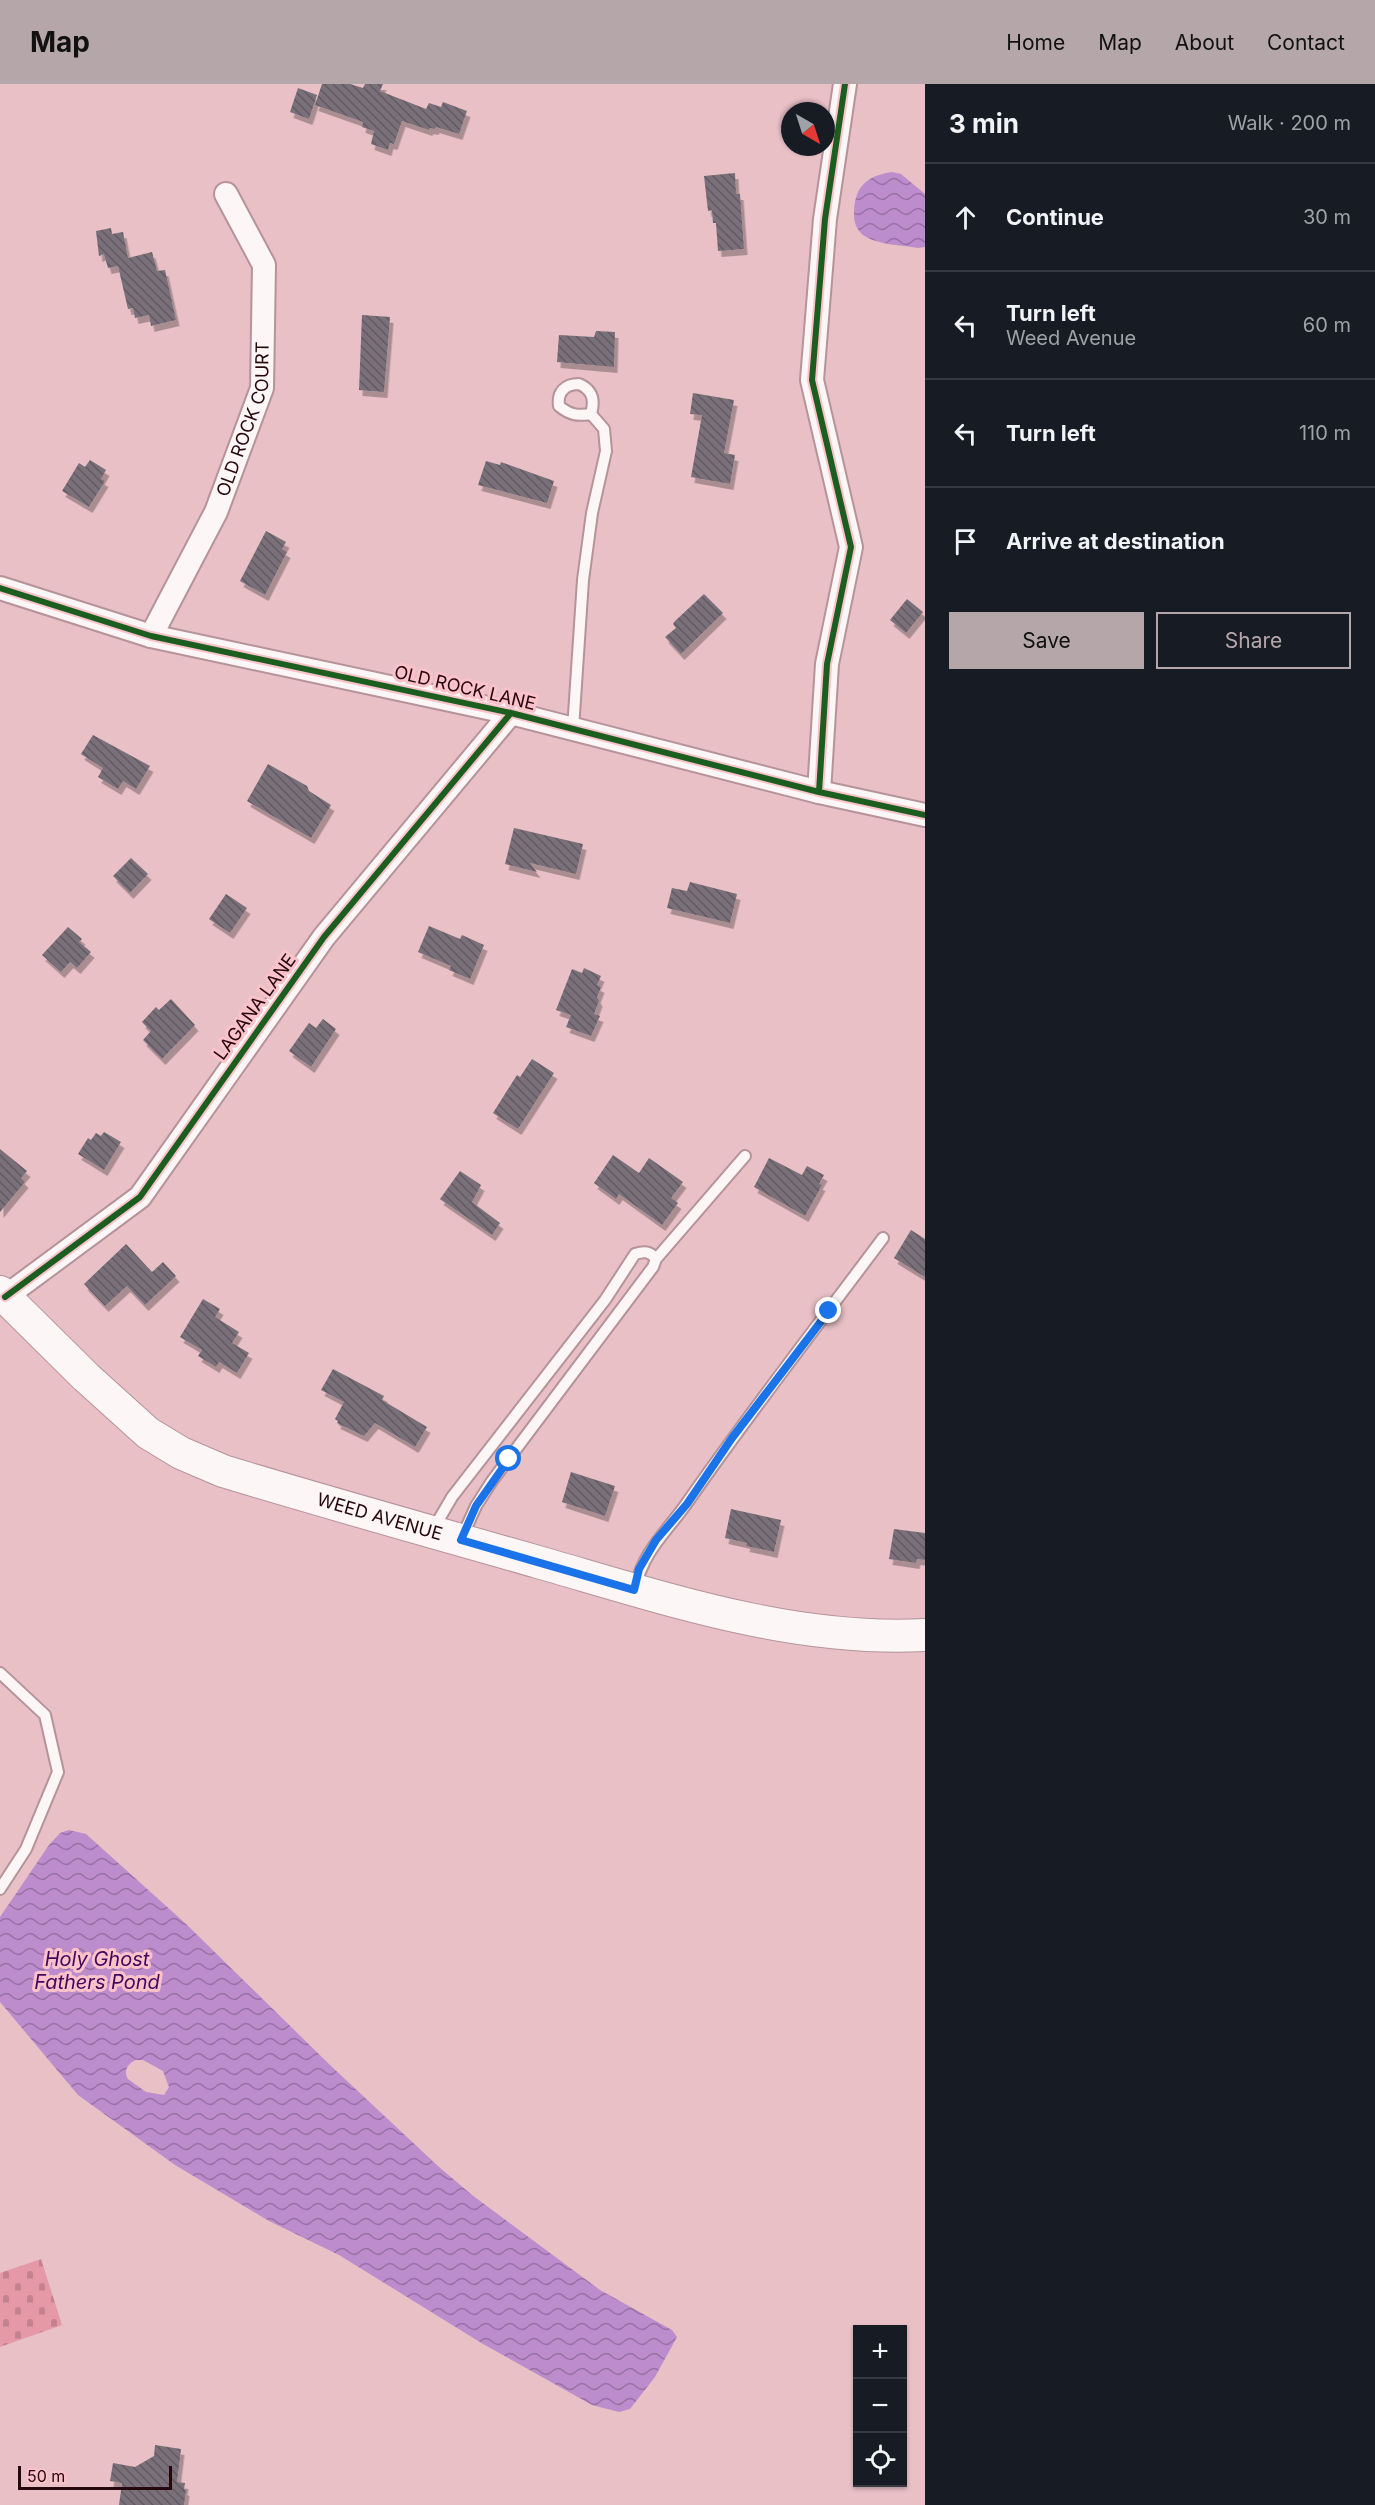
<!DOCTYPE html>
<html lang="en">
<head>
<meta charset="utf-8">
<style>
	:root { --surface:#171b24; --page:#242831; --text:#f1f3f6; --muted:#9ea1a6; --line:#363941; --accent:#b5a6aa }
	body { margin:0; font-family:Inter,sans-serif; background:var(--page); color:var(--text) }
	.controls { position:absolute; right:18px; bottom:18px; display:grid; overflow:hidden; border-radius:0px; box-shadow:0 2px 4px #0004 }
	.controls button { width:54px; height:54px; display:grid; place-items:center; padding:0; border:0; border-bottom:2px solid var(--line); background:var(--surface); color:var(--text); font:30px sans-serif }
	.compass { position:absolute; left:781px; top:18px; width:54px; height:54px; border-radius:50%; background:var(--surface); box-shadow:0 2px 4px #0004; rotate:141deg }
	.scale { position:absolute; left:18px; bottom:15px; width:154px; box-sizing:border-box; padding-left:6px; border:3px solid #27070e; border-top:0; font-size:16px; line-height:21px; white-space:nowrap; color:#27070e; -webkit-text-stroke:4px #fbc2ca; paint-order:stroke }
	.stop { position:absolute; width:18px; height:18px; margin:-14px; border:4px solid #1a73e8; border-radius:50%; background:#fff }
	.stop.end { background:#1a73e8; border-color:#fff; box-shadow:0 2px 6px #0008 }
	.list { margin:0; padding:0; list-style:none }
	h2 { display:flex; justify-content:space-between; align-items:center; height:78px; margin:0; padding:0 24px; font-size:26px }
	h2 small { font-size:20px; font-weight:400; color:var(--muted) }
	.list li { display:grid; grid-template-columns:39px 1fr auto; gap:18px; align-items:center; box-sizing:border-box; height:108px; padding:0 24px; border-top:2px solid var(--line) }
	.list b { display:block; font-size:22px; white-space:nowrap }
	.list p { margin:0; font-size:20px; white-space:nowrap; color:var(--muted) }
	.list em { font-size:20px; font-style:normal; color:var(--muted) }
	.actions { display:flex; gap:12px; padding:18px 24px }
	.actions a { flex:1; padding:14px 0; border:2px solid var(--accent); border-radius:0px; text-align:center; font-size:21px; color:var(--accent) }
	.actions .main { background:var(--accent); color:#111 }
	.icon { flex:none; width:33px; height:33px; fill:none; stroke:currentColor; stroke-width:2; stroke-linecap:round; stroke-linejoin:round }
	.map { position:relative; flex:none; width:925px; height:2421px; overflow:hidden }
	header { display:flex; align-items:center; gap:36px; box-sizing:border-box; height:84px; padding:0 30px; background:var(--accent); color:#111 }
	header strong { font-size:28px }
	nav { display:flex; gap:33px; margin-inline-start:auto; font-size:21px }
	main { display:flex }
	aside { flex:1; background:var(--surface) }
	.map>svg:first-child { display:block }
</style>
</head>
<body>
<header>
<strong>Map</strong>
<nav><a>Home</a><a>Map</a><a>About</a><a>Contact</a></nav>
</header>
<main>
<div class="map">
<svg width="925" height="2421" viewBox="0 0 925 2421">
	<defs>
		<pattern id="cemetery-stones" width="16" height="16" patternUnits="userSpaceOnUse" patternTransform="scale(1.5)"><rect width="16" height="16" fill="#e598a6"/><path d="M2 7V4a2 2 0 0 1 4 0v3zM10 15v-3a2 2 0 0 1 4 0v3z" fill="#c4828e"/></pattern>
		<pattern id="water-waves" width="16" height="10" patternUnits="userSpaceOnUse" patternTransform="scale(1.5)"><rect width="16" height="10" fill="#bc8ccd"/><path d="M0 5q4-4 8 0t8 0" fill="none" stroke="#9970a5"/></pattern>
		<pattern id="building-back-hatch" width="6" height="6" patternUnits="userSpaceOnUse" patternTransform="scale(1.5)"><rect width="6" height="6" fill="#79707a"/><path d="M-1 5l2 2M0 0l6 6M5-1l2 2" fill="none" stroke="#635a62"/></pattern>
		<filter id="shadow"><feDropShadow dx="3.5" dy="6" stdDeviation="0" flood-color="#0004"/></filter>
	</defs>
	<rect width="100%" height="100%" fill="#e8c0c6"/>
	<path fill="url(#cemetery-stones)" d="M 41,2175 L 62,2241 L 0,2263 L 0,2189 Z"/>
	<path fill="url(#water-waves)" fill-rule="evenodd" d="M 892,88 L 901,90 L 925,110 L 925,163 L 918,164 C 902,161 877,161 863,151 C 857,146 854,139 854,131 C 854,104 865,92 892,88 Z
		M 69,1746 L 86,1750 L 185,1839 L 330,1981 L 439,2083 L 472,2111 L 600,2206 L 672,2246 L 677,2253 L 655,2293 L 630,2325 L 619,2328 L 592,2321 L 483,2260 L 339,2171 L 269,2137 L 175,2081 L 78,2011 L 0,1918 L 0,1833 L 49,1761 L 60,1749 ZM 136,1976 L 143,1976 L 163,1987 L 169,2003 L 164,2011 L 146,2008 L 128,1995 C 123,1987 128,1979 136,1976 Z"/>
	<path fill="url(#building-back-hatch)" filter="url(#shadow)" d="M 322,0 L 350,0 L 363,4 L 365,0 L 383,0 L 380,7 L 426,25 L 429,19 L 441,23 L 443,18 L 467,27 L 459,50 L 436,43 L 435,45 L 430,44 L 429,46 L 402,37 L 394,60 L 390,59 L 388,66 L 371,60 L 374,47 L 362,43 L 363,38 L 315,21 Z
		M 298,4 L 317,11 L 309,35 L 290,28 Z
		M 735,89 L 736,110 L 740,110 L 744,165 L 718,167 L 716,139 L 713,139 L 712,126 L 708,127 L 704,92 Z
		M 111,144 L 112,150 L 123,148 L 128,174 L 152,168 L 157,187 L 165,186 L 176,236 L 151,242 L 149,231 L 135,234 L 133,224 L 128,225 L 118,182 L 108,184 L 104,170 L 99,172 L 96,147 Z
		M 362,231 L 390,233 L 384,308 L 359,306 Z
		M 596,247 L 615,248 L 614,283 L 557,278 L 559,251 L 594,253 Z
		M 693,309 L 734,316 L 724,369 L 735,371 L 730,400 L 691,393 L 702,331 L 690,330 Z
		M 90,376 L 106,386 L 101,395 L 105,397 L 89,423 L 62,407 L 79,379 L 85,383 Z
		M 486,377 L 500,381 L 501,378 L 554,397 L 547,419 L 478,401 Z
		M 266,447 L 286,458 L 282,465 L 287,468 L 265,511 L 240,497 Z
		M 704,510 L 723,529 L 681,570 L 665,553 L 676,544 L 673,540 L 675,537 Z
		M 907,515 L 923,528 L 906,549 L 890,536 Z
		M 93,651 L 150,682 L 136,705 L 123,697 L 118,705 L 98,693 L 103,684 L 81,670 Z
		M 268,680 L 307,702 L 309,707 L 331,721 L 311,754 L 247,717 Z
		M 514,744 L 583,760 L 576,790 L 530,779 L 537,788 L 505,780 Z
		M 131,774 L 148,790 L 130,809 L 113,792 Z
		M 690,798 L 737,810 L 730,839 L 667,824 L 672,804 L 687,807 Z
		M 226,810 L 247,824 L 230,849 L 209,835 Z
		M 429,842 L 460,855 L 462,851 L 484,861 L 470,895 L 449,886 L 451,882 L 418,868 Z
		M 68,843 L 82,855 L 79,858 L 91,868 L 77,884 L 70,878 L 61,888 L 42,871 Z
		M 584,884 L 601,892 L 597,901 L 601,903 L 597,913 L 599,917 L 594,930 L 600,932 L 591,952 L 566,943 L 571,931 L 556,926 L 572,885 L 582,889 Z
		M 171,915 L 195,941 L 162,975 L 143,956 L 151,947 L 142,938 L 156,923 L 159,926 Z
		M 323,935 L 336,945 L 311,983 L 289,967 L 309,939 L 316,944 Z
		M 532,975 L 554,989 L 518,1045 L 493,1029 L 517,991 L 520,993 Z
		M 104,1048 L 121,1058 L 104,1086 L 78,1070 L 88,1054 L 91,1056 L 96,1049 L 101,1052 Z
		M 0,1065 L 27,1087 L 21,1094 L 25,1098 L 0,1128 Z
		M 613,1071 L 639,1089 L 649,1074 L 683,1098 L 671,1114 L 678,1119 L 662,1141 L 619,1110 L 616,1115 L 594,1099 Z
		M 769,1074 L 802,1091 L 807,1082 L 824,1091 L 819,1100 L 822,1101 L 805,1132 L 754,1103 Z
		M 460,1087 L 481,1101 L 472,1118 L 500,1139 L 492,1151 L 440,1115 Z
		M 911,1146 L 925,1155 L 925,1193 L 894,1174 Z
		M 126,1160 L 152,1188 L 163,1178 L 176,1192 L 145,1221 L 127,1202 L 105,1222 L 84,1200 Z
		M 203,1215 L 220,1225 L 215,1233 L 239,1248 L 232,1259 L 249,1269 L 237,1289 L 219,1278 L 216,1283 L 198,1272 L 202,1266 L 180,1253 Z
		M 333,1285 L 384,1312 L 382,1316 L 427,1343 L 415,1363 L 375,1339 L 364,1352 L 337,1339 L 338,1337 L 335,1335 L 344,1318 L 321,1306 Z
		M 571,1388 L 615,1402 L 605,1432 L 562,1418 Z
		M 731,1425 L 781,1436 L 774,1468 L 746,1462 L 747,1459 L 725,1454 Z
		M 894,1445 L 925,1449 L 925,1476 L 917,1475 L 916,1479 L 889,1475 Z
		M 155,2361 L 181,2365 L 177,2398 L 185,2399 L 184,2405 L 186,2406 L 184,2421 L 119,2421 L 122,2399 L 110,2397 L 113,2379 L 135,2383 L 154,2372 Z"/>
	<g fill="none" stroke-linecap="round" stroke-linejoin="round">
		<defs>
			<path id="service" d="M 573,645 L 583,496 L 592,429 L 606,367 L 604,345 L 591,330 C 595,316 593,306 579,300 C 565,300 557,308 559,322 C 570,331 577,332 591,330
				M 656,1175 L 745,1072
				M 434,1444 L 452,1413 L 605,1216 L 635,1170 C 644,1167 650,1167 656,1175 L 653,1183 L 492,1397 L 476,1422 L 462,1453
				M 635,1505 C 643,1466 668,1447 689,1416 C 751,1327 818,1241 883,1154
				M 0,1589 L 45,1631 L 58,1688 L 26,1765 L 0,1805"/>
			<g id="minor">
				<path d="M 0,504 L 151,552 L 511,629 L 819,708 L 925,731"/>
				<path id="s1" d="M 151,552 L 216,428 L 262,304 L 264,181 L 226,110"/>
				<path d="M 819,708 L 827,580 L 851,463 L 812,296 L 825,135 L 845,0"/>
				<path d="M 5,1213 L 140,1113 L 324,853 L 511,629"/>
			</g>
			<g id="secondary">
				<path id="s2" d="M 0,1208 L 86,1293 L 148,1349 L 181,1369 L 223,1387 C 328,1419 433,1448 538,1478 C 664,1514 792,1558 925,1551"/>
			</g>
		</defs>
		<use href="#service" stroke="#b59399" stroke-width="14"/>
		<use href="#minor" stroke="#b59399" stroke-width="26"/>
		<use href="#secondary" stroke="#b59399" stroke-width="34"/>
		<use href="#service" stroke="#fcf6f6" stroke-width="10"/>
		<use href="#minor" stroke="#fcf6f6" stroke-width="22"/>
		<use href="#secondary" stroke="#fcf6f6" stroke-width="32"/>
		<defs>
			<path id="cycleway" d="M 0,504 L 151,552 L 511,629 L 819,708 L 925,731
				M 819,708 L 827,580 L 851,463 L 812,296 L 825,135 L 845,0
				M 5,1213 L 140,1113 L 324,853 L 511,629"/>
		</defs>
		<use href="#cycleway" stroke="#fbc2ca" stroke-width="10"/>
		<use href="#cycleway" stroke="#1b5e20" stroke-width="6"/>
	</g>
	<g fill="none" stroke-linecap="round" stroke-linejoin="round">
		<path stroke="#1a73e8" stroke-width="8" d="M 509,1375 L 476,1422 L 461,1456 L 634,1506 L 639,1485 L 656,1456 L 687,1420 L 732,1354 L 829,1227"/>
	</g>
	<g text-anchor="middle" stroke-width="6" stroke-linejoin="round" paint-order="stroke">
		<g font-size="18" fill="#27070e" stroke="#fbc2ca">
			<text dy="6" stroke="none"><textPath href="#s1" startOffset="238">OLD ROCK COURT</textPath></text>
			<text transform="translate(465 604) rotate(13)" y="6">OLD ROCK LANE</text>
			<text transform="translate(255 923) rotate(-54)" y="6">LAGANA LANE</text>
			<text dy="6" stroke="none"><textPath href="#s2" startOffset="452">WEED AVENUE</textPath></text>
		</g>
		<g font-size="20" font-style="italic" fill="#40095e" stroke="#fbc2ca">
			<text x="97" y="1882">Holy Ghost<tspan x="97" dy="23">Fathers Pond</tspan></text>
		</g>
	</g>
</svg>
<div class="controls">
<button>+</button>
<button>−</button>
<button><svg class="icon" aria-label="locate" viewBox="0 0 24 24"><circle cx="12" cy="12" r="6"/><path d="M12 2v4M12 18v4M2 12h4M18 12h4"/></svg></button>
</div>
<svg class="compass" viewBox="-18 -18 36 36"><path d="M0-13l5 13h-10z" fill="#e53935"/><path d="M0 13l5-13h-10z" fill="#9ea1a6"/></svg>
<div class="scale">50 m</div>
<div class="stop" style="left:509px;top:1375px"></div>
<div class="stop end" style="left:829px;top:1227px"></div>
</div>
<aside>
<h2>3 min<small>Walk · 200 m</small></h2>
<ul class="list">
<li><svg class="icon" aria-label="ahead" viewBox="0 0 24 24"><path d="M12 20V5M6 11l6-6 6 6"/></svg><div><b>Continue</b></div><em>30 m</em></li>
<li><svg class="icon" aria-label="left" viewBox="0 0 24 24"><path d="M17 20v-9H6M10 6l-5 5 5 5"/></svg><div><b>Turn left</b><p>Weed Avenue</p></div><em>60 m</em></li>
<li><svg class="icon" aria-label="left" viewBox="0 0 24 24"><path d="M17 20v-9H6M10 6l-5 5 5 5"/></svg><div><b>Turn left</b></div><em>110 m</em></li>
<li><svg class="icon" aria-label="arrive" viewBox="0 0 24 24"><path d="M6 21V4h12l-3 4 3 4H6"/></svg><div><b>Arrive at destination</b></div></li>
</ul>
<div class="actions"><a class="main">Save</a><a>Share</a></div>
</aside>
</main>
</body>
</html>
